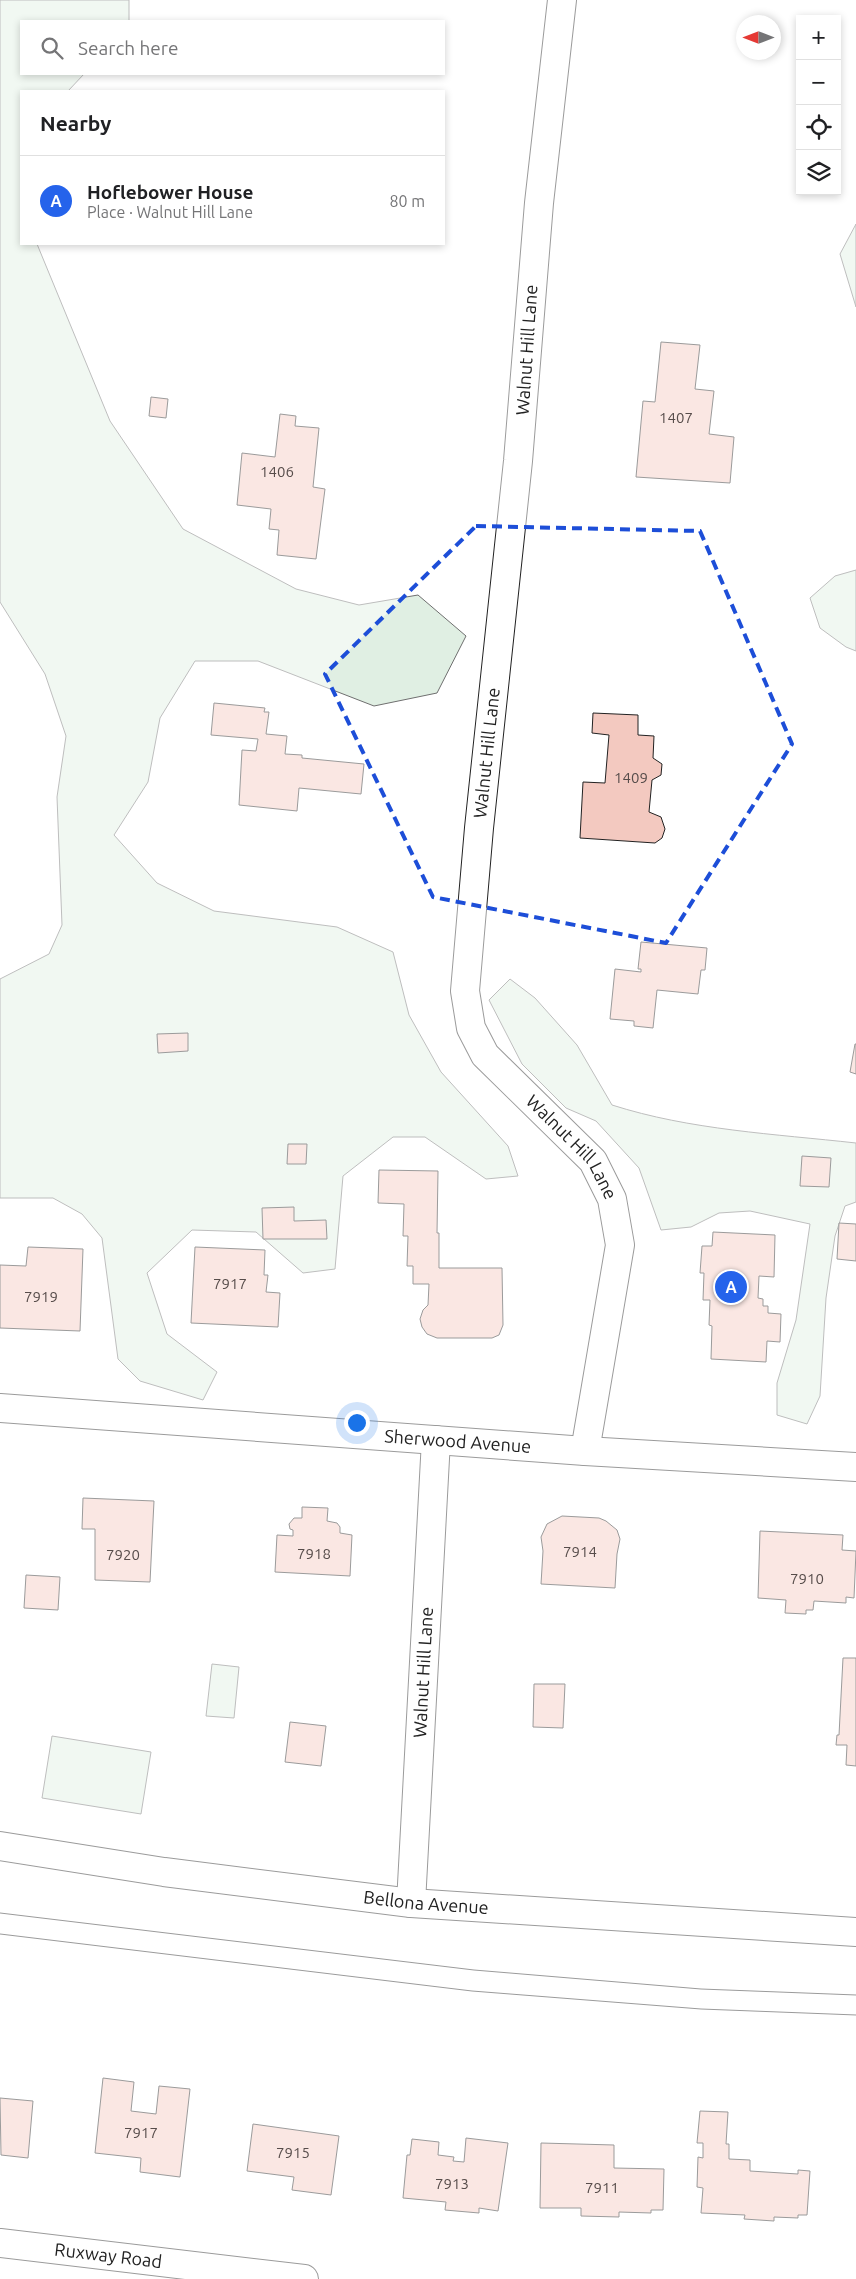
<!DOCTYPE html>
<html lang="en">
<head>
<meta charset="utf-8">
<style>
	:root { --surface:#fff; --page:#f2f2f2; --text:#202124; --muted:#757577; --line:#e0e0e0; --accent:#2563eb }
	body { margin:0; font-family:Ubuntu,sans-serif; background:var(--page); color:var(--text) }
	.controls { position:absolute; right:15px; top:15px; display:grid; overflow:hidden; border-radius:0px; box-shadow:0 2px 8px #0003 }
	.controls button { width:45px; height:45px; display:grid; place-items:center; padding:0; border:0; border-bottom:1px solid var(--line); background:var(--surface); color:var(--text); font:25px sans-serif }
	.compass { position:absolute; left:736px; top:15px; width:45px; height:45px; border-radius:50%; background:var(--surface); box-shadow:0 2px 8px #0003; rotate:270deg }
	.you { position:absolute; left:356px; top:1422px; width:18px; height:18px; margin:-12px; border:4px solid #fff; border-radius:50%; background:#1a73e8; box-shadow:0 0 0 8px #1a73e833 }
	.badge { display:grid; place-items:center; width:32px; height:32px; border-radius:50%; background:var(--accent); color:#fff; font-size:16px; font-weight:700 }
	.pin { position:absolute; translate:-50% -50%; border:2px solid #fff; box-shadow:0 1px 5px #0006 }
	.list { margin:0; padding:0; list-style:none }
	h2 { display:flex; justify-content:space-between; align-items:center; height:65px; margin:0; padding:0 20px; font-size:21px }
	h2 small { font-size:16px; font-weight:400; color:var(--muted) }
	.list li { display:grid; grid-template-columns:32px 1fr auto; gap:15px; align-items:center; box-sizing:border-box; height:90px; padding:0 20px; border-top:1px solid var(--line) }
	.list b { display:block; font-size:19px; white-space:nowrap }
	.list p { margin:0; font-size:16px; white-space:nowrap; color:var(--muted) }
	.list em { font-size:16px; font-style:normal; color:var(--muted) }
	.icon { flex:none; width:28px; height:28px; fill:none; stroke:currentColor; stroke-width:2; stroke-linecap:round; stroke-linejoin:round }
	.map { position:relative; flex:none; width:856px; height:2279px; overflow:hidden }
	.search { position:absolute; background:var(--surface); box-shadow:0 2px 8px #0003; left:20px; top:20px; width:425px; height:55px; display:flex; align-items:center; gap:12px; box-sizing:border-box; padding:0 18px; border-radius:0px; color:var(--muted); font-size:19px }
	.panel { position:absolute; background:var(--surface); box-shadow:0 2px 8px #0003; left:20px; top:90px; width:425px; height:155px; border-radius:0px }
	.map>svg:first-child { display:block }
</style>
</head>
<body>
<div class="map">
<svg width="856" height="2279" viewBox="0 0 856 2279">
	<rect width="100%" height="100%" fill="#fff"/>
	<path fill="#e0efe3" stroke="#6f6f6f" d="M 0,0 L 129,0 L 129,21 L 21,21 L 21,74 L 84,74 L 68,91 L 21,91 L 21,244 L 37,244 L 110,421 L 183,529 L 296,589 L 359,605 L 418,595 L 466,636 L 437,693 L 374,706 L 258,661 L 195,661 L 160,718 L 148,782 L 114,835 L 157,883 L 214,911 L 337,927 L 393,952 L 409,1015 L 441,1072 L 508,1146 L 518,1176 L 486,1179 L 425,1137 L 393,1137 L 343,1176 L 335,1269 L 303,1273 L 256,1232 L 192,1230 L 147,1273 L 167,1334 L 217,1372 L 203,1400 L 140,1381 L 118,1359 L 102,1238 L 82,1214 L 53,1198 L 0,1198 L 0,979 L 49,954 L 62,925 L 57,797 L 66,736 L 45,674 L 0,602 Z
		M 856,224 L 856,307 L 840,254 Z
		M 856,570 L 856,651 L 846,647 L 820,628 L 810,598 L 835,576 Z
		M 510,979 L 535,998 L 577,1045 L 612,1105 C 690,1130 775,1134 856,1143 L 856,1202 L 845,1206 L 835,1236 L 826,1298 L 820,1396 L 807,1424 L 777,1415 L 777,1383 L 796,1320 L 810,1224 L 750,1211 L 719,1213 L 691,1227 L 661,1230 L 639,1168 L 596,1121 L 566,1108 L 522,1064 L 489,1000 Z
		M 212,1664 L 239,1667 L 234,1718 L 206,1716 Z
		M 52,1736 L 151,1752 L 141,1814 L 42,1798 Z"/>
	<path fill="#f3c9c0" stroke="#222" d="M 661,342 L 700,345 L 695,389 L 714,391 L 709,434 L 734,437 L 730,483 L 636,477 L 643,401 L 655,402 Z
		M 151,397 L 168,399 L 166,418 L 149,416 Z
		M 280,414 L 296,416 L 295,426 L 319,428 L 313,487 L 325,489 L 316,559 L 277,555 L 279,530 L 269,529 L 271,509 L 237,505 L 242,453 L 275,457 Z
		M 214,703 L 265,708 L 264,712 L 269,712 L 266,734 L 287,736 L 285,754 L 302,755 L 302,758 L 364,764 L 361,794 L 299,788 L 297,811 L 239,805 L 242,750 L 256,751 L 258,739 L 211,735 Z
		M 593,713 L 638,715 L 638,735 L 654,736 L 653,758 L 662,764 L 661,775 L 652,780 L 649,812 L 661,817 L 665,829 L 662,838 L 655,843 L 580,838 L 583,782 L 605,783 L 609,735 L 592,733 Z
		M 641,942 L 707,948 L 705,970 L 701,970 L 698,994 L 657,990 L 653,1028 L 634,1026 L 634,1021 L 610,1019 L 615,969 L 641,972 L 641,969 L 638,969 Z
		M 188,1033 L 188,1051 L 158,1053 L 157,1034 Z
		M 855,1044 L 856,1044 L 856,1074 L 850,1072 Z
		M 288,1144 L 307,1144 L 306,1164 L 287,1164 Z
		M 802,1156 L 831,1158 L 829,1187 L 800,1186 Z
		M 379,1170 L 438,1171 L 437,1233 L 439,1233 L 439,1268 L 502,1268 L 503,1325 L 499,1335 L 492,1338 L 437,1338 L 427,1334 L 422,1327 L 420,1319 L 423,1310 L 428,1305 L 429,1284 L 413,1284 L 413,1266 L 407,1266 L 408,1236 L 403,1236 L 404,1204 L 378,1203 Z
		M 294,1207 L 294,1221 L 326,1220 L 327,1239 L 263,1239 L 262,1208 Z
		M 839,1223 L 856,1224 L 856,1261 L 837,1259 Z
		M 713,1232 L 775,1235 L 774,1277 L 759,1276 L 758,1298 L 763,1299 L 763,1306 L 768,1306 L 768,1313 L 781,1314 L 780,1342 L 767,1341 L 766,1362 L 711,1359 L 712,1326 L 709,1325 L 710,1300 L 703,1300 L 704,1273 L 700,1273 L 702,1246 L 712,1246 Z
		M 28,1247 L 83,1249 L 80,1331 L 0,1328 L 0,1265 L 26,1266 Z
		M 195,1247 L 265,1250 L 264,1275 L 268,1275 L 266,1292 L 280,1293 L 278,1327 L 191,1323 Z
		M 83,1498 L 154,1501 L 150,1582 L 95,1580 L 95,1529 L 82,1529 Z
		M 302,1507 L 328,1508 L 327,1521 L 337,1523 L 340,1527 L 340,1533 L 352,1535 L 350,1576 L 275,1572 L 277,1535 L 293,1536 L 293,1530 L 290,1529 L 289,1524 L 294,1518 L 302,1518 Z
		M 562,1516 L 599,1518 L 606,1521 L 617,1530 L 620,1539 L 617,1554 L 615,1588 L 541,1584 L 543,1551 L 541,1537 L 547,1524 Z
		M 760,1531 L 843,1535 L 842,1550 L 856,1551 L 854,1598 L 846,1597 L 846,1603 L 814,1601 L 813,1610 L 806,1610 L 806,1614 L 785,1613 L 786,1600 L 758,1598 Z
		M 26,1575 L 60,1577 L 58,1610 L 24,1608 Z
		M 843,1658 L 856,1658 L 856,1766 L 846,1765 L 847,1745 L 836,1745 L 837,1735 L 839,1735 Z
		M 534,1684 L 565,1684 L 563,1728 L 533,1727 Z
		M 290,1722 L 326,1726 L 321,1766 L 285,1762 Z
		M 103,2078 L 134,2082 L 131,2111 L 156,2114 L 159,2086 L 190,2089 L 180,2177 L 140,2172 L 141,2158 L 95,2153 Z
		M 0,2098 L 33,2101 L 28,2158 L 1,2155 Z
		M 700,2111 L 728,2112 L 726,2144 L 729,2144 L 729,2159 L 750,2160 L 750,2171 L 798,2174 L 798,2170 L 810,2171 L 807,2215 L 798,2215 L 798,2218 L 774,2217 L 774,2221 L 744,2219 L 745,2215 L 701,2213 L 703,2188 L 697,2187 L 698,2157 L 703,2158 L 703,2143 L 697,2143 Z
		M 253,2124 L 339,2136 L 331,2195 L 292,2190 L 294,2177 L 247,2171 Z
		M 466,2138 L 508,2143 L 498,2211 L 479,2208 L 479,2213 L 445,2210 L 446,2202 L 403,2198 L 407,2155 L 410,2155 L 412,2139 L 439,2142 L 438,2155 L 454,2157 L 453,2161 L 464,2162 Z
		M 541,2143 L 614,2145 L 614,2168 L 664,2169 L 663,2210 L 651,2210 L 651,2213 L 619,2212 L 619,2217 L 581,2216 L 581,2208 L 540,2208 Z"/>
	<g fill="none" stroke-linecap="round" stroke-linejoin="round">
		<defs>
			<g id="minor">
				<path id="s1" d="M 562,0 L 539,203 L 518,461 L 479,828 L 465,991 L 471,1028 L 485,1055 L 593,1161 L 612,1199 L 620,1245 L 585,1451"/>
				<path id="s2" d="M 0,1408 L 585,1451 L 856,1467"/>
				<path id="s3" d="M 0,1846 L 164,1872 L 411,1903 L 856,1932"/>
				<path id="s4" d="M 411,1903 L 436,1440"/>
				<path id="s5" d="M 0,2243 L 304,2279"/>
			</g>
		</defs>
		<use href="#minor" stroke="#222" stroke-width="30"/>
		<use href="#minor" stroke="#fff" stroke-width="28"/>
		<path stroke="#222" stroke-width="1" d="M 0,1913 L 474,1970 L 701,1989 L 856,1995
			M 0,1934 L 472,1991 L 701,2009 L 856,2015"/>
	</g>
	<path d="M0 0H856V2279H0ZM 476,526 L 700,531 L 792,744 L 666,943 L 433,897 L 325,674 Z" fill="#fff" fill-opacity=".55" fill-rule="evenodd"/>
	<path fill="none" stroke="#1d4ed8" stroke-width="4" stroke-dasharray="10 6" stroke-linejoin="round" d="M 476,526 L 700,531 L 792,744 L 666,943 L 433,897 L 325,674 Z"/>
	<g text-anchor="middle" stroke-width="4" stroke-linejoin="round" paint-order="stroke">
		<g font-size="15" fill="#564c4a">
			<text x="676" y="423">1407</text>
			<text x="277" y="477">1406</text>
			<text x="631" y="783">1409</text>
			<text x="230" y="1289">7917</text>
			<text x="41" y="1302">7919</text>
			<text x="580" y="1557">7914</text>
			<text x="314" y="1559">7918</text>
			<text x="123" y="1560">7920</text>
			<text x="807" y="1584">7910</text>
			<text x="141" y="2138">7917</text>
			<text x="293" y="2158">7915</text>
			<text x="452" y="2189">7913</text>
			<text x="602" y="2193">7911</text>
		</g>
		<g font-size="18" fill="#222" stroke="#fff">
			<text transform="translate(527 350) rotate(-86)" y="6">Walnut Hill Lane</text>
			<text transform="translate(487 753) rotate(-84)" y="6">Walnut Hill Lane</text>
			<text dy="6" stroke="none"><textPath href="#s1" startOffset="1191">Walnut Hill Lane</textPath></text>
			<text dy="6" stroke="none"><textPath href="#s2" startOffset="459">Sherwood Avenue</textPath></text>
			<text dy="6" stroke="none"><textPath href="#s4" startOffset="231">Walnut Hill Lane</textPath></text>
			<text dy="6" stroke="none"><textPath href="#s3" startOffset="430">Bellona Avenue</textPath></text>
			<text dy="6" stroke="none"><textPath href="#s5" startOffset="109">Ruxway Road</textPath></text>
		</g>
	</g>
</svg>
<div class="controls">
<button>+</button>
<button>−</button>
<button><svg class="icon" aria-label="locate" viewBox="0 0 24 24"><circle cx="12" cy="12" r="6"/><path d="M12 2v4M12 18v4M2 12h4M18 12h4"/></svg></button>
<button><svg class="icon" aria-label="layers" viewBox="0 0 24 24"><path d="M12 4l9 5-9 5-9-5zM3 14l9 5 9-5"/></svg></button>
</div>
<svg class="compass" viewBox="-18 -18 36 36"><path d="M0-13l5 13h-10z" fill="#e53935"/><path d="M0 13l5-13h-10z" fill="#757577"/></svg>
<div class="you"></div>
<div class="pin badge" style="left:731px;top:1287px">A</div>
<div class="search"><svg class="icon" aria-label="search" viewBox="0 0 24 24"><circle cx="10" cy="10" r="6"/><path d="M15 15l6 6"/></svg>Search here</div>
<section class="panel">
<h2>Nearby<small></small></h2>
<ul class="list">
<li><span class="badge">A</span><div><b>Hoflebower House</b><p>Place · Walnut Hill Lane</p></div><em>80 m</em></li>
</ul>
</section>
</div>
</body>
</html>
